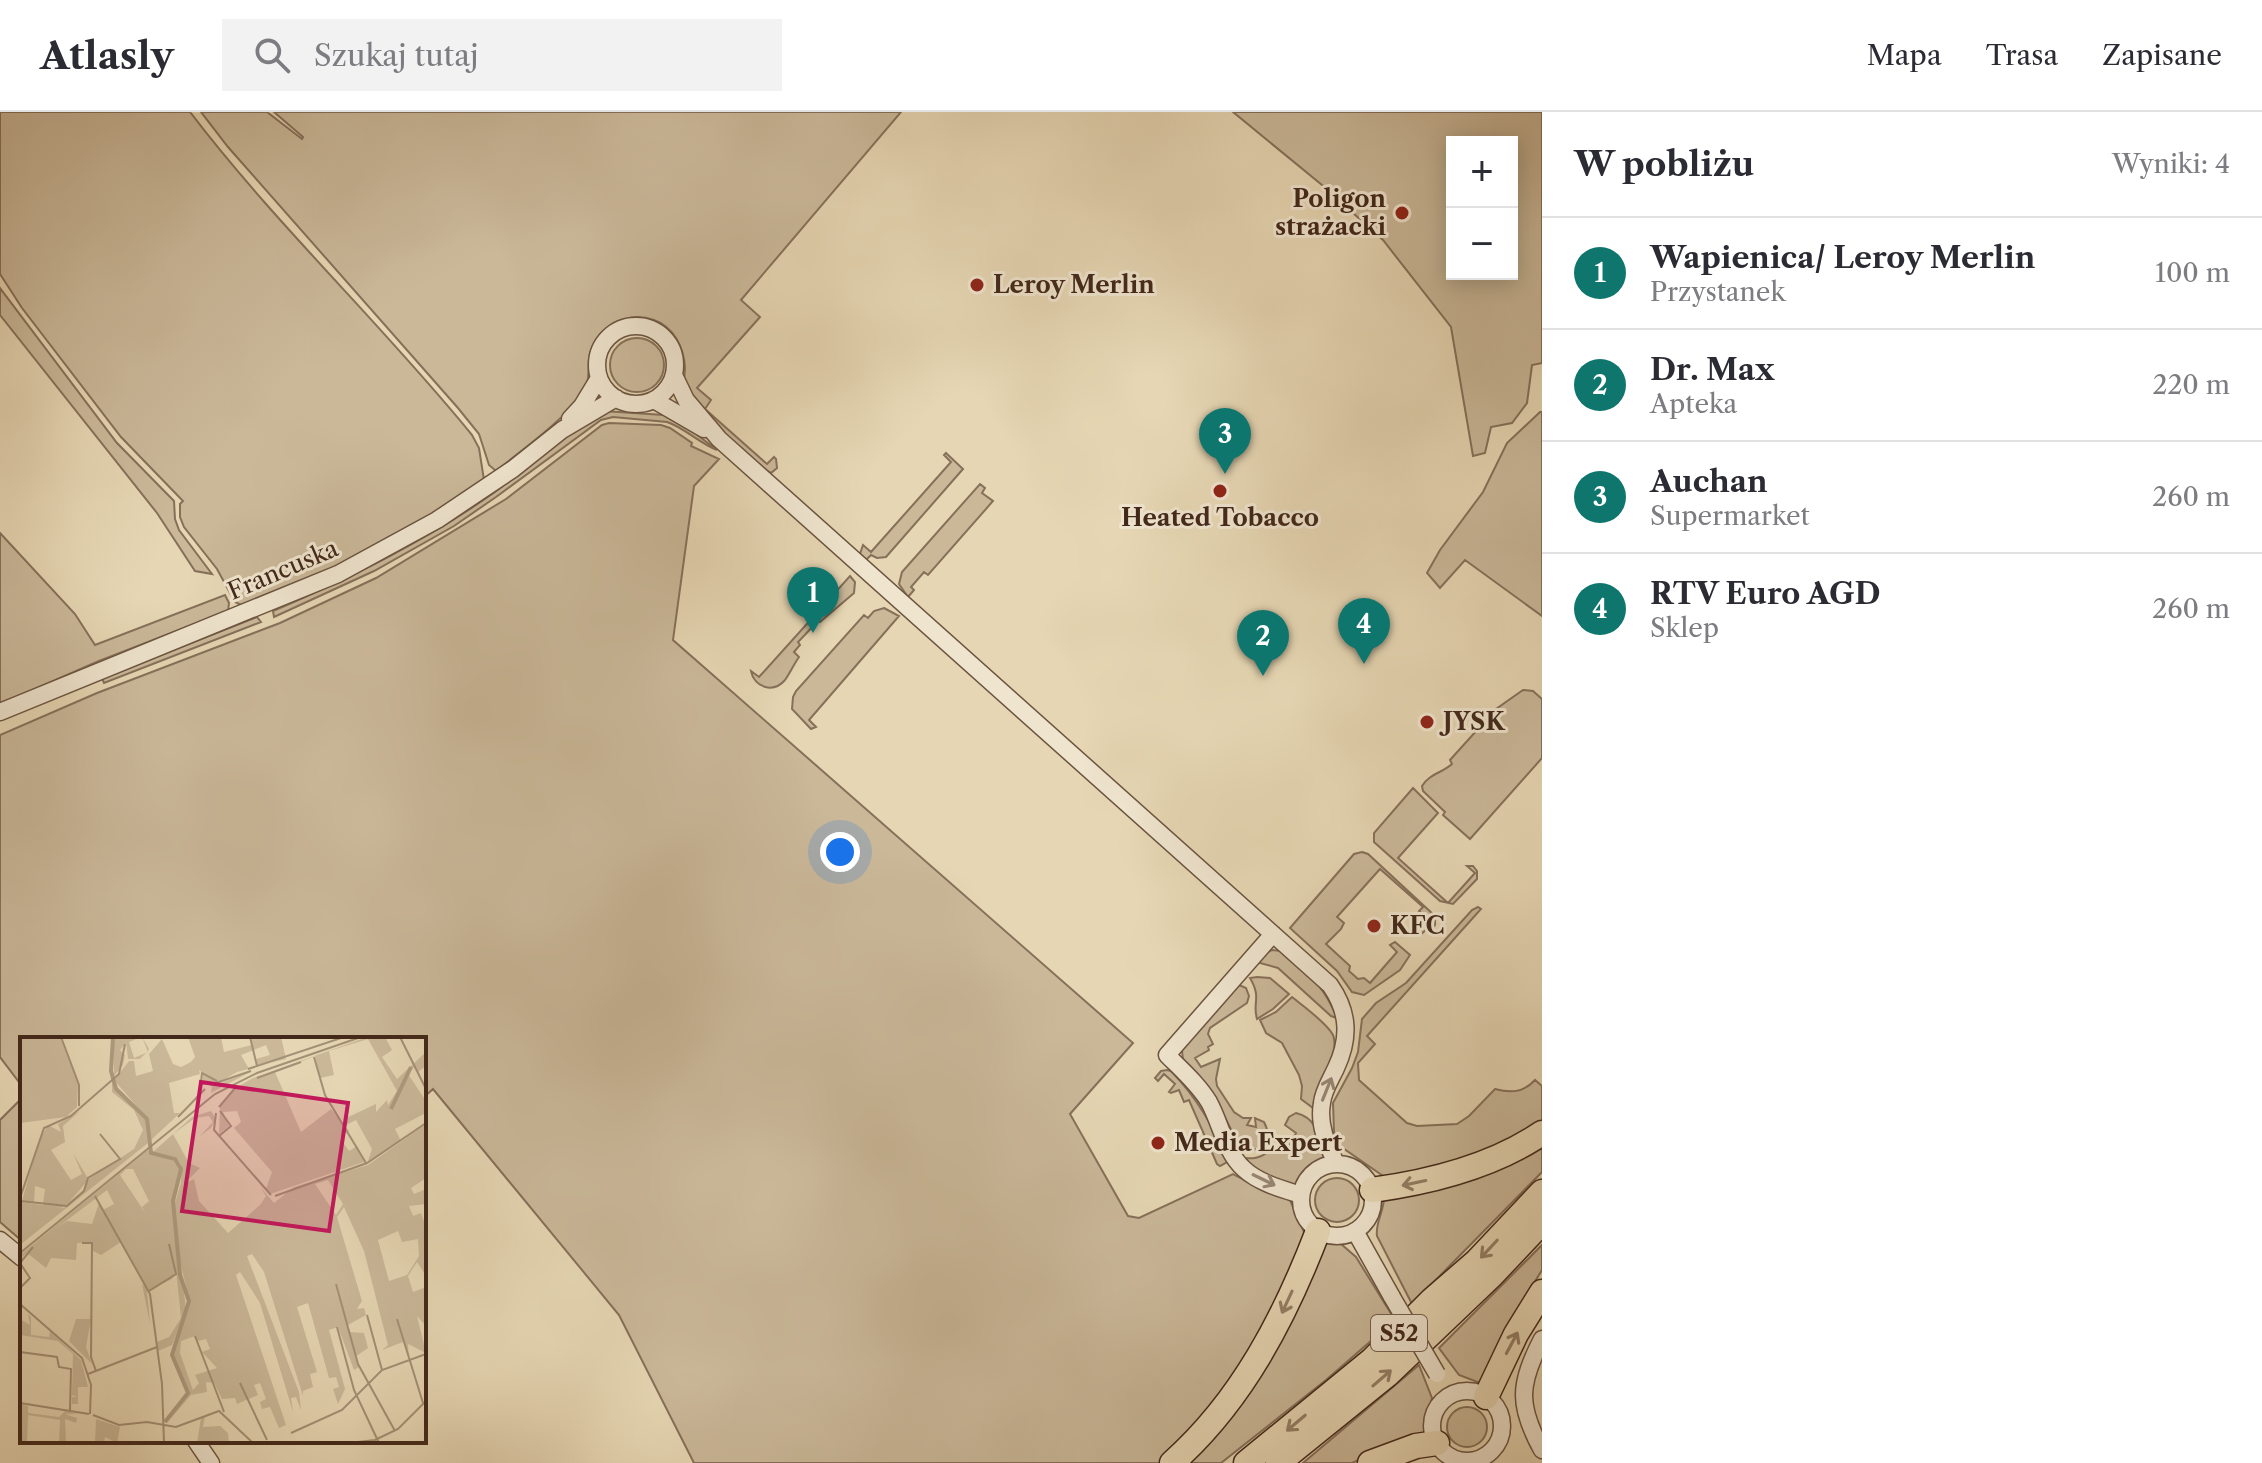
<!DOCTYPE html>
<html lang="pl">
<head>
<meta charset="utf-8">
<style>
	:root { --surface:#fff; --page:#f2f2f3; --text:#2b2b33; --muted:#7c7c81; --line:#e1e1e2; --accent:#0f766e }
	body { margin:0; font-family:"Libre Caslon Text",serif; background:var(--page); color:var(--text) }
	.controls { position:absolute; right:24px; top:24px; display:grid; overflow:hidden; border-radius:0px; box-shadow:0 4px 20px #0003 }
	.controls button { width:72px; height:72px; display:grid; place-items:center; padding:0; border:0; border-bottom:2px solid var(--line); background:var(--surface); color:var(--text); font:40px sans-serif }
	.you { position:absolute; left:840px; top:740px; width:28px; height:28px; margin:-20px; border:6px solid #fff; border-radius:50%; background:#1a73e8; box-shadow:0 0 0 12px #1a73e833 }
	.badge { display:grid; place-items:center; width:52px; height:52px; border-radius:50%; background:var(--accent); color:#fff; font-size:26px; font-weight:700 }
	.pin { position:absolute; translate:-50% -66px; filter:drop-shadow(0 2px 4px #0008) }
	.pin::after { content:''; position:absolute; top:42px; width:28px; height:24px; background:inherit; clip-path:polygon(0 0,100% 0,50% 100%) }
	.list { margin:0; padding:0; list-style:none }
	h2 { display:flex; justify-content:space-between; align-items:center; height:104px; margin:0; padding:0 32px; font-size:34px }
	h2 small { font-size:26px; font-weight:400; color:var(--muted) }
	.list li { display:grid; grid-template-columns:52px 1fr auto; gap:24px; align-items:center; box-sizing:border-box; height:112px; padding:0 32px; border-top:2px solid var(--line) }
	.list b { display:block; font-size:30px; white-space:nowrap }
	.list p { margin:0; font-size:26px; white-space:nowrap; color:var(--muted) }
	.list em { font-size:26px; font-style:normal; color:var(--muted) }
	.icon { flex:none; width:44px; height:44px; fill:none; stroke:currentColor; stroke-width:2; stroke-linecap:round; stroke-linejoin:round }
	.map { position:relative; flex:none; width:1542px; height:1351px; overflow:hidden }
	header { display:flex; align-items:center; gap:48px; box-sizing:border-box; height:112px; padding:0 40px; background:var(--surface); border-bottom:2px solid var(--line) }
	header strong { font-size:38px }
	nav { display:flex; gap:44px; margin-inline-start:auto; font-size:28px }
	.search { width:560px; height:72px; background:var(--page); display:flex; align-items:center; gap:20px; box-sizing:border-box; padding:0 28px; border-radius:0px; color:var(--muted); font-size:30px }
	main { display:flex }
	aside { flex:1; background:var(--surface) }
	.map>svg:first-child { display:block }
</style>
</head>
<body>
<header>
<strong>Atlasly</strong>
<div class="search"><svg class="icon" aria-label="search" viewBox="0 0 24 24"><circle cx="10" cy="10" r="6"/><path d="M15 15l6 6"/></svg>Szukaj tutaj</div>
<nav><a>Mapa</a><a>Trasa</a><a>Zapisane</a></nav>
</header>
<main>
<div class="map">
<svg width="1542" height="1351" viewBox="0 0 1542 1351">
	<rect width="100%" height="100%" fill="#e6d6b3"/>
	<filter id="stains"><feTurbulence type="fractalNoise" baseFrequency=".0025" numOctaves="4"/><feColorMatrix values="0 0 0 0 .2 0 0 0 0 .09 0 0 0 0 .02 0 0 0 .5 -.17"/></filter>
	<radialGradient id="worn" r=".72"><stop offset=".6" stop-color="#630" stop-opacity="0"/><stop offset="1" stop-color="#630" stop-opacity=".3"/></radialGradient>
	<path fill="#cab899" stroke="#86705a" stroke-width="2" fill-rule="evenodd" d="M 0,0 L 190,0 C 277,114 382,212 472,323 L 479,336 L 484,368 L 433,402 L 336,456 L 243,494 L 235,490 L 217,457 L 184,415 L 180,405 L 180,392 L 183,389 L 121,325 L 22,196 L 0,162 Z
		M 201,0 L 267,0 L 302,27 L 303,25 L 274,0 L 901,0 L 741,188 L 760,205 L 697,276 L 711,288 L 705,297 L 767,352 L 774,345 L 776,347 L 777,356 L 771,361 C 756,353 705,305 695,290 C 691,284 685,275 684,269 C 684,265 685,260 685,256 C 684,236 674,215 654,208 C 626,198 594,216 589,246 C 588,258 590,270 583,281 C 564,308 522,338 496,359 L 489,353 L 479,322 L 458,296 L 228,35 Z
		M 1233,0 L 1542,0 L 1542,251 L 1532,253 L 1527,291 L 1512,311 L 1491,315 L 1485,341 L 1473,344 L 1451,215 L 1383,128 L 1322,73 ZM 1452,30 L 1512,30 L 1512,162 L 1452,162 Z
		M 0,176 L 117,331 L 174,389 L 175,407 L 179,418 L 212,462 L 195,459 L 157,401 L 0,203 Z
		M610 253a27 27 0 1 1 54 0a27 27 0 1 1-54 0Z
		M 603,299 L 664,303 L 687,315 L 717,338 C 699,331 685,316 667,310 L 613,305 L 601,308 L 496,385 L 454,414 L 374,459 L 274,505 L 273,499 C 350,466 426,429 495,380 C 531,354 564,320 603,299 Z
		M 1540,300 L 1542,300 L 1542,504 L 1465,448 L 1440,476 L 1427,461 L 1440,438 L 1483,380 L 1507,331 Z
		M 609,311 L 661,313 L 670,316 L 692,331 L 691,334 L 719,347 L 694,374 L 673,528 L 1133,931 L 1070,1002 L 1128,1104 L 1139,1106 L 1233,1062 L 1254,1073 L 1283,1083 L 1290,1088 L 1305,1122 L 1305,1130 L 1251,1241 L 1182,1332 L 1160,1351 L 694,1351 L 619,1203 L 433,977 L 424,985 L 424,927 L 22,927 L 22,974 L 0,945 L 0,623 L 97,581 L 280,511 L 376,466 L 506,387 L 602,313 Z
		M 946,341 L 963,357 L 886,445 L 877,446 L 871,443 L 866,448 L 860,442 L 863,433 L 871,440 L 951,350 L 944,343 Z
		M 980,372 L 985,376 L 982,381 L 993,389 L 928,463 L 924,460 L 911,475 L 914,478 L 908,485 L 899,472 L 902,460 Z
		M 0,421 L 75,502 L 95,533 L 225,483 L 229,491 L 228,499 L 99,549 L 0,592 Z
		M 850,464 L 855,470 L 854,481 L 820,510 L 818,509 L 798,530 L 800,533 L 794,540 L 799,545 C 794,552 790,561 785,568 C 773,582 754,575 751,559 L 759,565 Z
		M 884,496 L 899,504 L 809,608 L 816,615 L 811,617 L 792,597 L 793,585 L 796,579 L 864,503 L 868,506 L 874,499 Z
		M 257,505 L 261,510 L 104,571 L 102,566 Z
		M 1523,578 L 1533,579 L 1542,587 L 1542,646 L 1470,727 L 1443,703 L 1445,700 L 1423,679 L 1422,674 C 1429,662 1442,661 1452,652 L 1450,648 L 1496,597 Z
		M 1413,676 L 1438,701 L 1398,746 L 1448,791 L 1475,761 L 1467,754 L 1473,754 L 1477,759 L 1477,767 L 1453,792 L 1440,789 L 1374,730 L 1374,721 Z
		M 1362,740 L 1368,742 L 1435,804 L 1435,813 L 1432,817 L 1429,815 L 1419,824 L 1414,822 L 1427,807 L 1419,799 L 1423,795 L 1380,757 L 1337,805 L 1344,811 L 1341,817 L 1326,832 L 1350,854 L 1349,859 L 1358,867 L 1364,866 L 1370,871 L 1397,840 L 1390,833 L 1395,830 L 1410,843 L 1400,858 L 1364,883 L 1352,880 L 1337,859 L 1290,816 L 1354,742 Z
		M 1478,795 L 1481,797 L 1367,924 L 1375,932 L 1358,951 L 1359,968 L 1407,1011 L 1417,1014 L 1457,1012 L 1469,1004 L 1495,977 C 1510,981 1523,981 1535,968 L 1542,974 L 1542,1011 L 1482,1044 L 1386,1066 L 1340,1034 L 1334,1020 L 1333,991 L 1352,956 L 1358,940 L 1362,907 L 1376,891 L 1406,871 L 1472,798 Z
		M 1272,838 L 1281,839 C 1308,863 1323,871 1337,906 L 1331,904 L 1278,856 L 1260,851 L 1260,848 L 1266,841 Z
		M 1257,865 L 1270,866 L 1289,882 L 1273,897 L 1257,907 C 1252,891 1262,886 1250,866 Z
		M 1239,873 L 1246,876 L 1249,884 L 1247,891 L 1210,916 L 1208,922 L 1213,932 L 1208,935 L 1209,938 L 1195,946 L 1201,955 L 1220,947 L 1216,967 L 1217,974 L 1234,1000 L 1243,1006 L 1251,1006 L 1247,1013 L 1256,1015 L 1255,1006 L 1264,1010 C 1276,1032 1255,1047 1238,1031 L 1216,988 L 1183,948 L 1182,938 L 1185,933 Z
		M 1292,885 C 1303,894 1327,911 1333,923 C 1340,939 1321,979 1315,996 L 1313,996 L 1301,987 L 1302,974 L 1299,963 L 1282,931 L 1266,921 L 1260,908 L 1276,900 Z
		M 1167,958 L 1171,959 C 1199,988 1211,1012 1229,1049 L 1220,1054 L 1217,1052 L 1189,988 L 1184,990 L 1179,978 L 1171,981 L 1169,980 L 1175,972 L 1164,962 L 1158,969 L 1155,966 L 1161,959 Z
		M 22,986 L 22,1129 L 0,1110 L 0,1008 Z
		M 1296,1001 C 1318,1006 1320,1027 1326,1046 L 1306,1058 L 1296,1076 L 1259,1062 L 1244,1046 C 1260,1048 1268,1042 1277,1029 L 1289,1034 L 1296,1021 L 1285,1013 L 1289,1005 Z
		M 1542,1031 L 1542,1060 L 1412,1192 L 1377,1124 C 1375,1111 1384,1099 1384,1086 Z
		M1315 1088a22 22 0 1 1 44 0a22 22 0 1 1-44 0Z
		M 1322,1129 L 1341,1132 L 1356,1145 L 1395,1208 L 1326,1268 L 1221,1351 L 1184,1351 Z
		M 1542,1133 L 1542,1158 L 1514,1203 L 1480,1271 L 1459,1263 L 1439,1236 Z
		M 1419,1253 L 1432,1286 L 1425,1316 L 1427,1325 L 1379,1339 L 1352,1351 L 1303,1351 Z
		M1447 1315a20 20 0 1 1 40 0a20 20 0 1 1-40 0Z"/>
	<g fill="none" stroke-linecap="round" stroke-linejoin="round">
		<defs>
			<path id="minor" d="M597 253a39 39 0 1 1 78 0a39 39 0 1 1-78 0Z
				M 674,263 L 686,288 L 719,327 L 1330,873 C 1349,900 1350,926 1336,956 C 1331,967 1323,979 1322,991 C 1318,1012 1327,1033 1336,1051
				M 654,288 L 704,317
				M 570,307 L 582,294 L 599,266
				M 0,600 L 338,462 L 437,408 L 513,357 L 562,318 L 616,286
				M 1273,822 L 1167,943 C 1182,958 1198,972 1209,990 C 1221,1012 1225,1040 1244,1057 C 1259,1071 1282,1077 1301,1083
				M1301 1088a36 36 0 1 1 72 0a36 36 0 1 1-72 0Z
				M 1355,1119 L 1392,1185
				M 0,1128 L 22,1146
				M 1542,1227 C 1519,1272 1517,1293 1542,1338
				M1432 1314a35 35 0 1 1 70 0a35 35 0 1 1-70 0Z
				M 196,1329 L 211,1351"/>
			<path id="highway" d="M 1372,1078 C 1431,1070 1492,1055 1542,1021
				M 1486,1285 L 1516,1222 L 1542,1180
				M 1172,1351 C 1242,1289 1285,1205 1318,1119
				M 1246,1351 L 1372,1248 L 1432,1188 L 1477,1149 L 1542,1080
				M 1278,1351 L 1387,1263 L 1492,1163 L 1542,1110
				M 1370,1351 L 1416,1334 L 1437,1331"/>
		</defs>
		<use href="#minor" stroke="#6b5440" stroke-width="19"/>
		<use href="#highway" stroke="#42281a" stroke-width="27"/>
		<use href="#minor" stroke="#efe4ce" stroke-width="16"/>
		<use href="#highway" stroke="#e6d6b3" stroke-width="24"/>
		<defs>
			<path id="minor-bridge" d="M 1392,1185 L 1437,1262"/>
		</defs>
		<use href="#minor-bridge" stroke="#6b5440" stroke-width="19" stroke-linecap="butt"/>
		<use href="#minor-bridge" stroke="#efe4ce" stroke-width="16"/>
	</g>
	<defs><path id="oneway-shaft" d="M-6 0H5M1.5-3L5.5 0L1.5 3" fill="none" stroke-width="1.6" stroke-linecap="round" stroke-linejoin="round" transform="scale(2)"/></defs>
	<g stroke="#988674">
		<use href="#oneway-shaft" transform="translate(1327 977) rotate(-68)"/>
		<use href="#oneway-shaft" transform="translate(1264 1068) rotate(26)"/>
	</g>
	<g stroke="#947f66">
		<use href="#oneway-shaft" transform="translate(1414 1071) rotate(168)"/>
		<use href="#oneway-shaft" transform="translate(1489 1137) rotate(133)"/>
		<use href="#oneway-shaft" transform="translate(1287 1190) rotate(115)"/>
		<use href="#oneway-shaft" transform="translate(1512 1231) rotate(-62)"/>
		<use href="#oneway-shaft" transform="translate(1382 1266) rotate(-41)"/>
		<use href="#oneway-shaft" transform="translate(1296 1311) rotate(140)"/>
	</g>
	<g fill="#8f2418" stroke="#efe4ce" stroke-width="3">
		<circle cx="1402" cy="101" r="8"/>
		<circle cx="977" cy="173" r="8"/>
		<circle cx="1220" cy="379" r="8"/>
		<circle cx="1427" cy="610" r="8"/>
		<circle cx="1374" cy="814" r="8"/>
		<circle cx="1158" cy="1031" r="8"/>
	</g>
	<g text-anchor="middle" stroke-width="6" stroke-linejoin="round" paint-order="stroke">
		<rect fill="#efe4ce" stroke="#766050" stroke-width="2" x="1371" y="1203" width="56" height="36" rx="6"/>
		<g font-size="22" font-weight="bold" fill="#42281a">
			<text x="1399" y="1229">S52</text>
		</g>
		<g font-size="24" font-weight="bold" fill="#42281a" stroke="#efe4ce" text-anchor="start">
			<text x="1386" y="95" text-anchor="end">Poligon<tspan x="1386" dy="28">strażacki</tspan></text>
			<text x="993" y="181">Leroy Merlin</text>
			<text x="1220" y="414" text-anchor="middle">Heated Tobacco</text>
			<text x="1443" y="618">JYSK</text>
			<text x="1390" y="822">KFC</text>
			<text x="1174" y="1039">Media Expert</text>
		</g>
		<g font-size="24" fill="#42281a" stroke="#efe4ce">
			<text transform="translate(283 458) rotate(-23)" y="8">Francuska</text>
		</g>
	</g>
	<g transform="translate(20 925)">
		<rect width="406" height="406" fill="#e6d6b3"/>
		<path d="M 0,0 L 40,0 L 58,47 L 57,70 L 46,80 L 0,86 ZM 94,0 L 121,0 L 109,5 L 114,21 L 128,15 L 122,0 L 129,12 L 128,14 L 120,22 L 108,22 L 106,6 L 100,13 L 105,18 L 103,28 L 94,39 ZM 168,0 L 201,0 L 204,15 L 232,8 L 230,0 L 261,0 L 266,22 L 217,35 L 193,49 L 230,35 L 191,56 L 192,48 L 182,48 L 183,36 L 179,33 L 180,37 L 149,46 L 154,76 L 160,76 L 131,103 L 127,81 L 94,43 L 109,24 L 114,24 L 116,39 L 133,34 L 129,17 L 142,2 L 153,27 L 161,30 L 171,25 L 175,20 ZM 246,8 L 250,18 L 236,22 L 237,28 L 261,23 L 229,32 L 221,18 ZM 347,0 L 365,0 L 372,13 L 362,20 L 377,42 L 406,15 L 406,29 L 398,35 L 395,29 L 388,37 L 406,64 L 406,76 L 375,92 L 381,104 L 348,124 L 352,112 L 336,83 L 326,88 L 324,82 L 356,67 L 356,75 L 367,63 L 368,68 L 377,54 L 348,2 L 309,14 L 314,38 L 300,41 L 295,19 L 255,35 L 281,95 L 311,72 L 329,94 L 320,101 L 329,114 L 337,109 L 344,125 L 250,157 L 246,152 L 252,135 L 214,91 L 221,85 L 217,74 L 203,75 L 209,89 L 199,97 L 200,70 L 212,53 L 233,41 ZM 92,44 L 126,82 L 128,106 L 0,208 L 0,165 L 44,171 L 69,142 L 114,112 L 123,93 L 114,73 L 92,55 ZM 60,74 L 43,89 L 45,105 L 31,113 L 51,143 L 62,137 L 53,116 L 67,140 L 65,152 L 42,171 L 23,168 L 25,152 L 15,149 L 14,166 L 2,164 L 19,103 L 28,88 L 41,95 L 38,87 ZM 191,74 L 196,82 L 191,91 L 180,99 L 193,85 L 189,79 L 175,81 L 153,97 L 169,126 L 180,131 L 163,148 L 174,142 L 179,164 L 208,196 L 241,167 L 246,159 L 240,150 L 254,166 L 274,150 L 348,128 L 406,87 L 406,141 L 391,151 L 394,157 L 406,152 L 406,167 L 389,169 L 393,179 L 401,176 L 406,190 L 406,239 L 397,225 L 388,239 L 393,255 L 406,250 L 406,289 L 397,279 L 406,316 L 388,307 L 389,321 L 383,305 L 362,313 L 368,308 L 344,214 L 324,170 L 317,180 L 342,264 L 337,272 L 344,271 L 346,278 L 328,288 L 330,295 L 344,296 L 348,311 L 335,320 L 339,330 L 334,333 L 318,290 L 309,293 L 325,352 L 318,367 L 313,352 L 319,350 L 316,340 L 309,341 L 288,266 L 277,270 L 297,335 L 290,337 L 293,350 L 283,354 L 283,359 L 244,235 L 232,217 L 227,219 L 279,355 L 281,373 L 276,360 L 271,361 L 273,375 L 240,266 L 220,235 L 216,238 L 266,388 L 259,391 L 250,370 L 242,372 L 240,365 L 246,362 L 240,346 L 234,348 L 238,358 L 217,367 L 215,361 L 202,362 L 194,346 L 186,345 L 187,355 L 171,358 L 146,387 L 169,357 L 153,318 L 170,264 L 160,225 L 166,273 L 152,308 L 138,314 L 137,305 L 149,300 L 161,281 L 156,233 L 152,242 L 127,254 L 130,287 L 122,247 L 128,252 L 101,205 L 81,218 L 73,214 L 72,205 L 57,206 L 56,223 L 31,221 L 26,231 L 7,216 L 0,222 L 0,218 L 128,113 L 131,117 L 158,125 L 160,133 L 153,161 L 154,169 L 161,146 L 161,127 L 155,120 L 133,115 L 172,80 ZM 106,132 L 113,132 L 129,164 L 122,170 L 126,177 L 100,138 ZM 308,143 L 323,167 L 316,178 L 295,147 ZM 87,153 L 94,167 L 83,173 L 79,166 L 72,187 L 47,184 L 34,193 ZM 378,194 L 382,205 L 398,202 L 399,219 L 387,238 L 369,244 L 358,203 ZM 175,299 L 178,304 L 186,302 L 190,312 L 182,315 L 197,331 L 175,338 L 179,346 L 173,353 L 160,316 L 161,304 ZM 8,277 L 11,280 L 11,298 L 29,300 L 30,294 L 61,323 L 68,350 L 58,350 L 58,367 L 52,367 L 52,360 L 57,360 L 52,358 L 53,317 L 38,304 L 0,298 L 0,282 L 10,288 ZM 56,282 L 71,282 L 66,310 L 72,327 L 49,304 ZM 0,367 L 8,369 L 8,376 L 39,380 L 45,374 L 57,377 L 45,377 L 57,381 L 56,386 L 45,382 L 46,406 L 39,406 L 40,383 L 8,378 L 7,406 L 0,406 ZM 185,379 L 183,390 L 200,389 L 208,396 L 209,406 L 177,406 L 181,381 ZM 76,382 L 100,390 L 97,406 L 85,400 L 84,406 L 75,406 Z" fill="#cab899" fill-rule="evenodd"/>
		<path fill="none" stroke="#ae9b7f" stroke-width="4" d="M 93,0 L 91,34 L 96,52 L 127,82 L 131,116 L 155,122 L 161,132 L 153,164 L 160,238 L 169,264 L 152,318 L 168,356 L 145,385M 371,72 L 391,30"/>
		<path fill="none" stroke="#a49076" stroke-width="2" d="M 41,0 L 59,48 L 59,69M 230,0 L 237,29M 380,0 L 406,52M 294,20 L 305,58 L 346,126M 228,32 L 324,0M 237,41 L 281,25M 190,48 L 231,34M 180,54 L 182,36 L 197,44M 199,70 L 216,50M 196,76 L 194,93 L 251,158M 158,80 L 185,52M 199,99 L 211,89 L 200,74M 75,159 L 130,257 L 142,347 L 144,406M 255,159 L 347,126 L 406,86M 0,161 L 24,91 L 51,79 L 99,37 L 105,7M 0,164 L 47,169 L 64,154 L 68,141 L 100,122 L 80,97M 62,206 L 72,206 L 71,320 L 76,334M 0,216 L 195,57 L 237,36 L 341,0M 316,247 L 338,327 L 375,394M 0,251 L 10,241 L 0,226 L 13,210M 129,254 L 156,237 L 149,207M 0,267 L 62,321 L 71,348 L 70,377M 347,278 L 362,333M 377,282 L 403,366M 317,290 L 334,353 L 359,406M 175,299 L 204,375M 0,315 L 37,320 L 39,330 L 51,332 L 50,374M 68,337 L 137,310M 220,346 L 247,403M 0,366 L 69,377M 73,378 L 99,388 L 127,385 L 156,390 L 199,374 L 233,406M 271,396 L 322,373 L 362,333 L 406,317M 329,406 L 355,403 L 378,392 L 406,364"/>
		<path fill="#c2185b" fill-opacity="0.15" stroke="#c2185b" stroke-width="4" d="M 181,45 L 328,66 L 309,194 L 162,174 Z"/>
		<rect width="406" height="406" fill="none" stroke="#42281a" stroke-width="4"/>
	</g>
	<rect width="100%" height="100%" filter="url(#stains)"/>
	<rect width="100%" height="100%" fill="url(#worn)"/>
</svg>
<div class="controls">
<button>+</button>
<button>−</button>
</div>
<div class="you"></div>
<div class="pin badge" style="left:813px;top:521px">1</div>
<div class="pin badge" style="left:1263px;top:564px">2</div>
<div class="pin badge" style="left:1225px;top:362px">3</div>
<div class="pin badge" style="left:1364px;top:552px">4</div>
</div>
<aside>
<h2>W pobliżu<small>Wyniki: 4</small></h2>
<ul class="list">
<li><span class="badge">1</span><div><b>Wapienica/ Leroy Merlin</b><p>Przystanek</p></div><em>100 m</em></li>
<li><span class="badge">2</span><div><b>Dr. Max</b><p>Apteka</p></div><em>220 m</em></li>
<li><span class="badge">3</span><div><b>Auchan</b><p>Supermarket</p></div><em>260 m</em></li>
<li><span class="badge">4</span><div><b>RTV Euro AGD</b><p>Sklep</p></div><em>260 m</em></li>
</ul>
</aside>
</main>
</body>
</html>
